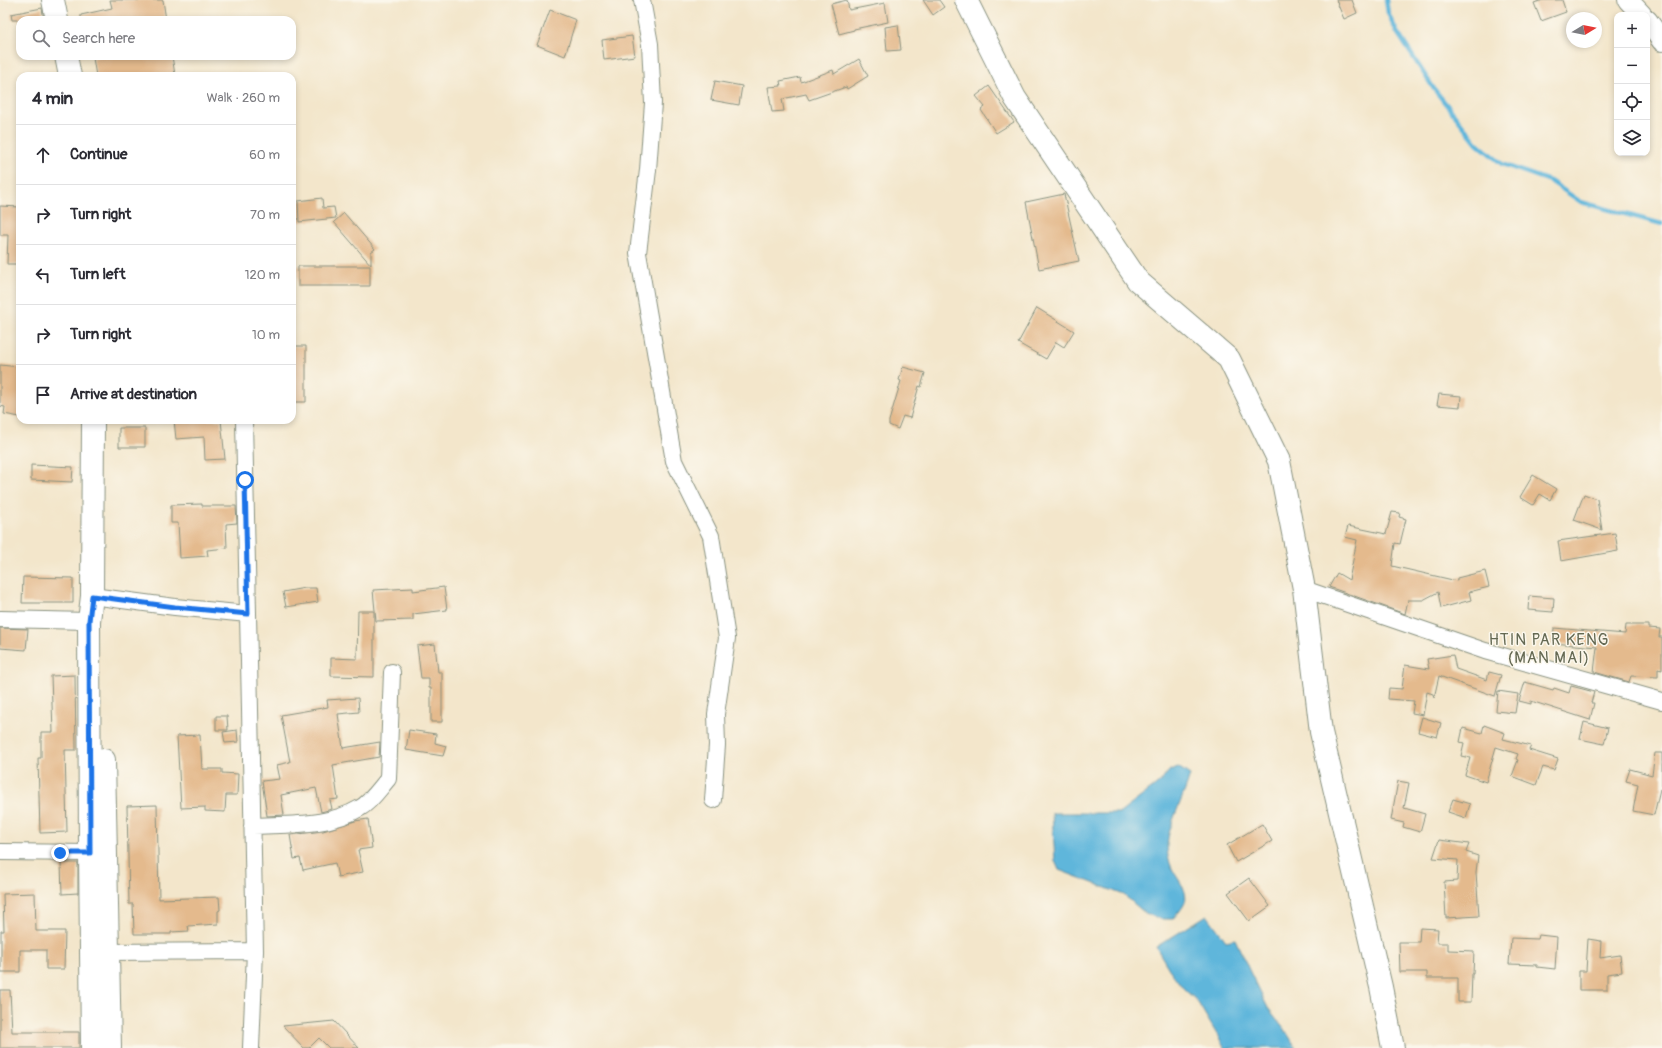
<!DOCTYPE html>
<html lang="en">
<head>
<meta charset="utf-8">
<style>
	:root { --surface:#fff; --page:#f2f2f3; --text:#2b2b33; --muted:#7c7c81; --line:#e1e1e2 }
	body { margin:0; font-family:Pangolin,sans-serif; background:var(--page); color:var(--text) }
	.controls { position:absolute; right:12px; top:12px; display:grid; overflow:hidden; border-radius:8px; box-shadow:0 2px 6px #0003 }
	.controls button { width:36px; height:36px; display:grid; place-items:center; padding:0; border:0; border-bottom:1px solid var(--line); background:var(--surface); color:var(--text); font:20px sans-serif }
	.compass { position:absolute; left:1566px; top:12px; width:36px; height:36px; border-radius:50%; background:var(--surface); box-shadow:0 2px 6px #0003; rotate:80deg }
	.stop { position:absolute; width:12px; height:12px; margin:-9px; border:3px solid #1a73e8; border-radius:50%; background:#fff }
	.stop.end { background:#1a73e8; border-color:#fff; box-shadow:0 1px 4px #0008 }
	.list { margin:0; padding:0; list-style:none }
	h2 { display:flex; justify-content:space-between; align-items:center; height:52px; margin:0; padding:0 16px; font-size:17px }
	h2 small { font-size:13px; font-weight:400; color:var(--muted) }
	.list li { display:grid; grid-template-columns:26px 1fr auto; gap:12px; align-items:center; box-sizing:border-box; height:60px; padding:0 16px; border-top:1px solid var(--line) }
	.list b { display:block; font-size:15px; white-space:nowrap }
	.list em { font-size:13px; font-style:normal; color:var(--muted) }
	.icon { flex:none; width:22px; height:22px; fill:none; stroke:currentColor; stroke-width:2; stroke-linecap:round; stroke-linejoin:round }
	.map { position:relative; flex:none; width:1662px; height:1048px; overflow:hidden }
	.search { position:absolute; background:var(--surface); box-shadow:0 2px 6px #0003; left:16px; top:16px; width:280px; height:44px; display:flex; align-items:center; gap:10px; box-sizing:border-box; padding:0 14px; border-radius:12px; color:var(--muted); font-size:15px }
	.panel { position:absolute; background:var(--surface); box-shadow:0 2px 6px #0003; left:16px; top:72px; width:280px; height:352px; border-radius:12px }
	.map>svg:first-child { display:block }
</style>
</head>
<body>
<div class="map">
<svg width="1662" height="1048" viewBox="0 0 1662 1048">
	<rect width="100%" height="100%" fill="#fbf7ec"/>
	<filter id="ink" filterUnits="userSpaceOnUse"><feTurbulence type="fractalNoise" baseFrequency=".025" numOctaves="2"/><feDisplacementMap in="SourceGraphic" scale="8" xChannelSelector="R" yChannelSelector="G"/><feConvolveMatrix kernelMatrix="1 2 1 2 8 2 1 2 1" color-interpolation-filters="sRGB"/></filter>
	<filter id="wash" filterUnits="userSpaceOnUse"><feTurbulence type="fractalNoise" baseFrequency=".012" numOctaves="4" result="noise"/><feDisplacementMap in="SourceGraphic" scale="16" xChannelSelector="R" yChannelSelector="G"/><feGaussianBlur stdDeviation="0.9" result="paint"/><feColorMatrix in="noise" values="0 0 0 0 0 0 0 0 0 0 0 0 0 0 0 0 0 1.4 0 .05"/><feComposite in="paint" operator="in"/></filter>
	<g filter="url(#wash)">
		<rect width="100%" height="100%" fill="#f3e6cb"/>
		<path fill="#5eb6db" stroke="#3e7a88" d="M 1178,767 L 1190,775 C 1184,798 1169,822 1167,845 C 1167,852 1168,859 1171,866 C 1175,877 1189,889 1185,902 C 1183,908 1177,914 1173,919 L 1160,919 L 1145,913 L 1124,895 L 1059,870 L 1055,861 L 1052,813 L 1120,813 L 1159,783 L 1170,770 Z
			M 1207,915 L 1226,941 L 1235,939 L 1251,974 L 1268,1008 L 1284,1028 L 1296,1048 L 1225,1048 L 1197,1001 L 1183,988 L 1169,969 L 1156,947 Z"/>
		<g fill="none" stroke-linecap="round" stroke-linejoin="round">
			<path stroke="#5eb6db" stroke-width="4.5" d="M 1386,0 L 1388,13 L 1397,32 L 1434,89 L 1477,143 L 1502,164 L 1550,181 L 1581,202 L 1662,224"/>
		</g>
		<g id="blocks">
			<path fill="#e4ba8d" d="M 110,0 L 163,0 L 166,20 L 81,20 L 81,15 L 112,8 Z
				M 847,0 L 849,10 L 885,3 L 888,22 L 854,29 L 854,30 L 839,34 L 831,4 Z
				M 923,0 L 939,0 L 944,7 L 933,15 Z
				M 1336,0 L 1352,0 L 1357,13 L 1344,19 Z
				M 1543,0 L 1562,0 L 1566,12 L 1541,21 L 1534,3 Z
				M 42,8 L 44,20 L 12,20 L 11,14 Z
				M 550,10 L 576,20 L 565,56 L 537,45 Z
				M 898,25 L 901,50 L 887,51 L 885,27 Z
				M 632,36 L 635,56 L 604,60 L 602,40 Z
				M 100,56 L 172,56 L 175,75 L 96,76 L 93,58 Z
				M 859,59 L 868,76 L 847,89 L 846,87 L 809,100 L 806,94 L 782,99 L 784,111 L 772,112 L 768,87 L 781,86 L 780,81 L 800,77 L 801,82 L 833,70 L 834,74 Z
				M 715,81 L 742,86 L 739,105 L 711,100 Z
				M 989,86 L 1014,122 L 996,133 L 981,110 L 985,107 L 976,96 Z
				M 1064,194 L 1079,261 L 1039,269 L 1026,202 Z
				M 322,198 L 323,208 L 334,207 L 336,218 L 299,222 L 298,201 Z
				M 0,206 L 20,207 L 20,264 L 7,264 L 8,235 L 0,235 Z
				M 344,213 L 375,249 L 371,252 L 371,265 L 334,222 Z
				M 298,266 L 370,266 L 370,286 L 298,286 Z
				M 1037,308 L 1074,331 L 1064,347 L 1056,342 L 1046,359 L 1018,343 Z
				M 292,346 L 306,346 L 306,402 L 292,402 Z
				M 0,365 L 20,367 L 20,417 L 4,414 L 5,407 L 0,406 Z
				M 903,367 L 925,373 L 921,387 L 919,386 L 910,418 L 903,416 L 898,429 L 889,425 L 889,421 L 901,381 L 899,380 Z
				M 1439,394 L 1461,396 L 1460,407 L 1437,405 Z
				M 174,420 L 221,420 L 225,459 L 205,460 L 204,437 L 176,439 Z
				M 119,428 L 145,428 L 145,447 L 119,447 Z
				M 31,465 L 73,467 L 72,482 L 31,480 Z
				M 1533,475 L 1556,489 L 1550,500 L 1540,494 L 1533,505 L 1520,497 Z
				M 1584,494 L 1597,499 L 1602,530 L 1574,520 Z
				M 202,504 L 202,506 L 236,506 L 237,523 L 226,524 L 227,548 L 207,550 L 208,556 L 180,558 L 178,523 L 171,523 L 171,505 Z
				M 1392,512 L 1400,513 L 1399,517 L 1406,519 L 1400,544 L 1395,543 L 1392,566 L 1457,581 L 1457,578 L 1485,571 L 1489,587 L 1469,592 L 1471,600 L 1441,608 L 1438,592 L 1423,600 L 1408,600 L 1405,614 L 1329,587 L 1337,573 L 1349,580 L 1357,540 L 1345,537 L 1348,526 L 1386,534 Z
				M 1615,533 L 1618,551 L 1561,561 L 1558,541 Z
				M 23,577 L 73,578 L 73,603 L 22,603 Z
				M 444,587 L 447,610 L 413,614 L 413,620 L 376,621 L 373,590 L 413,588 L 413,591 Z
				M 305,588 L 316,588 L 318,602 L 286,607 L 283,592 Z
				M 1529,596 L 1554,598 L 1553,612 L 1528,610 Z
				M 358,611 L 374,611 L 374,677 L 331,676 L 331,658 L 357,659 Z
				M 1626,625 L 1649,625 L 1649,628 L 1660,629 L 1659,637 L 1662,637 L 1662,670 L 1658,669 L 1658,677 L 1631,676 L 1629,682 L 1594,672 L 1597,647 L 1553,643 L 1554,628 L 1625,634 Z
				M 0,628 L 28,629 L 26,650 L 0,648 Z
				M 435,644 L 438,672 L 442,672 L 442,722 L 431,722 L 431,688 L 429,688 L 429,678 L 421,678 L 417,646 Z
				M 1453,655 L 1456,669 L 1487,680 L 1489,672 L 1501,675 L 1495,696 L 1439,676 L 1434,698 L 1433,694 L 1427,692 L 1423,715 L 1412,713 L 1414,701 L 1388,699 L 1389,688 L 1402,689 L 1405,665 L 1429,669 L 1427,659 Z
				M 75,675 L 76,750 L 65,750 L 67,832 L 40,833 L 38,758 L 41,758 L 41,732 L 53,732 L 51,676 Z
				M 1525,682 L 1553,690 L 1554,688 L 1569,693 L 1571,686 L 1594,692 L 1591,703 L 1594,703 L 1590,720 L 1531,701 L 1531,704 L 1519,701 Z
				M 1498,691 L 1518,694 L 1515,713 L 1496,711 Z
				M 358,698 L 359,712 L 338,714 L 343,748 L 380,742 L 379,757 L 333,765 L 338,799 L 330,800 L 332,809 L 321,812 L 316,788 L 281,795 L 284,815 L 267,816 L 262,781 L 280,779 L 277,765 L 290,762 L 281,715 L 328,707 L 327,700 Z
				M 216,716 L 227,716 L 228,730 L 216,730 Z
				M 1422,717 L 1441,723 L 1437,737 L 1418,732 Z
				M 1584,722 L 1608,728 L 1604,744 L 1580,739 Z
				M 1484,725 L 1505,733 L 1503,739 L 1531,746 L 1529,750 L 1558,759 L 1554,770 L 1543,767 L 1536,785 L 1512,776 L 1518,760 L 1516,759 L 1518,754 L 1496,747 L 1486,782 L 1465,775 L 1470,758 L 1461,756 L 1464,743 L 1460,742 L 1463,728 L 1482,733 Z
				M 237,730 L 238,742 L 225,743 L 223,732 Z
				M 409,730 L 436,734 L 435,743 L 446,746 L 443,756 L 406,750 Z
				M 200,735 L 202,769 L 222,769 L 222,773 L 238,774 L 237,795 L 226,795 L 225,812 L 205,811 L 205,807 L 181,808 L 177,736 Z
				M 1655,753 L 1662,753 L 1662,789 L 1660,789 L 1654,815 L 1633,811 L 1638,784 L 1626,781 L 1630,769 L 1652,775 Z
				M 1398,781 L 1409,783 L 1404,808 L 1425,814 L 1420,832 L 1403,827 L 1404,823 L 1391,820 Z
				M 1453,799 L 1470,804 L 1466,818 L 1448,812 Z
				M 157,805 L 159,899 L 219,897 L 220,910 L 218,911 L 218,924 L 188,926 L 189,931 L 171,932 L 171,934 L 134,934 L 133,904 L 129,904 L 127,806 Z
				M 368,819 L 372,848 L 358,850 L 363,872 L 338,877 L 335,863 L 303,870 L 300,858 L 294,859 L 290,835 L 323,831 L 355,821 Z
				M 1262,824 L 1272,841 L 1236,862 L 1227,845 Z
				M 1439,840 L 1469,844 L 1466,852 L 1478,856 L 1476,872 L 1479,916 L 1446,918 L 1444,882 L 1457,881 L 1458,860 L 1433,858 Z
				M 61,863 L 78,863 L 78,893 L 62,894 Z
				M 1249,878 L 1270,906 L 1249,921 L 1228,893 Z
				M 35,893 L 36,931 L 65,931 L 64,969 L 46,969 L 46,950 L 20,950 L 20,972 L 1,972 L 1,931 L 4,931 L 3,894 Z
				M 1420,928 L 1438,929 L 1437,943 L 1448,943 L 1448,950 L 1474,951 L 1473,974 L 1472,974 L 1471,1002 L 1458,1002 L 1458,978 L 1427,978 L 1427,972 L 1400,972 L 1399,942 L 1419,942 Z
				M 1539,935 L 1557,937 L 1555,969 L 1537,967 L 1537,965 L 1509,964 L 1511,938 L 1538,939 Z
				M 1588,939 L 1601,941 L 1600,958 L 1620,955 L 1622,972 L 1607,974 L 1607,990 L 1579,990 L 1579,971 L 1586,971 Z
				M 0,990 L 10,990 L 12,1032 L 79,1032 L 79,1048 L 0,1048 Z
				M 334,1021 L 359,1048 L 329,1048 L 319,1038 L 309,1048 L 304,1048 L 283,1026 Z"/>
		</g>
	</g>
	<g filter="url(#ink)">
		<use href="#blocks" fill-opacity="0" stroke="#899280" stroke-width="1"/>
		<g fill="none" stroke-linecap="round" stroke-linejoin="round">
			<defs>
				<path id="minor" d="M 642,0 L 650,44 L 653,103 L 648,170 L 638,253 L 674,461 L 711,536 L 727,638 L 716,714 L 717,745 L 713,800
					M 244,420 L 255,951 L 251,1048
					M 1304,589 L 1485,651 L 1662,701
					M 92,596 L 175,607 L 248,614
					M 0,619 L 89,621
					M 252,826 C 288,824 328,827 360,808 C 371,802 380,788 388,779 L 392,672
					M 0,852 L 90,853
					M 98,952 L 255,951"/>
				<path id="tertiary" d="M 1628,0 L 1642,15
					M 1647,20 L 1662,41"/>
				<path id="secondary" d="M 53,0 L 57,20
					M 966,0 L 1015,98 L 1138,281 L 1229,359 L 1279,461 L 1304,589 L 1321,732 L 1381,987 L 1393,1048
					M 66,56 L 70,76
					M 104,760 L 110,1048
					M 92,1048 L 90,853 L 89,621 L 92,596 L 93,420"/>
			</defs>
			<use href="#minor" stroke="#899280" stroke-width="18"/>
			<use href="#tertiary" stroke="#899280" stroke-width="22"/>
			<use href="#secondary" stroke="#899280" stroke-width="24"/>
			<use href="#minor" stroke="#fff" stroke-width="16"/>
			<use href="#tertiary" stroke="#fff" stroke-width="20"/>
			<use href="#secondary" stroke="#fff" stroke-width="22"/>
		</g>
	</g>
	<g fill="none" stroke-linecap="round" stroke-linejoin="round" filter="url(#ink)">
		<path stroke="#1a73e8" stroke-width="5" d="M 60,853 L 90,853 L 89,621 L 92,596 L 175,607 L 248,614 L 245,480"/>
	</g>
	<g text-anchor="middle" stroke-width="3" stroke-linejoin="round" paint-order="stroke">
		<g font-size="16" letter-spacing="1" fill="#646953" stroke="#fbf7ec">
			<text x="1549" y="645">HTIN PAR KENG<tspan x="1549" dy="18">(MAN MAI)</tspan></text>
		</g>
	</g>
</svg>
<div class="controls">
<button>+</button>
<button>−</button>
<button><svg class="icon" aria-label="locate" viewBox="0 0 24 24"><circle cx="12" cy="12" r="6"/><path d="M12 2v4M12 18v4M2 12h4M18 12h4"/></svg></button>
<button><svg class="icon" aria-label="layers" viewBox="0 0 24 24"><path d="M12 4l9 5-9 5-9-5zM3 14l9 5 9-5"/></svg></button>
</div>
<svg class="compass" viewBox="-18 -18 36 36"><path d="M0-13l5 13h-10z" fill="#e53935"/><path d="M0 13l5-13h-10z" fill="#7c7c81"/></svg>
<div class="stop" style="left:245px;top:480px"></div>
<div class="stop end" style="left:60px;top:853px"></div>
<div class="search"><svg class="icon" aria-label="search" viewBox="0 0 24 24"><circle cx="10" cy="10" r="6"/><path d="M15 15l6 6"/></svg>Search here</div>
<section class="panel">
<h2>4 min<small>Walk · 260 m</small></h2>
<ul class="list">
<li><svg class="icon" aria-label="ahead" viewBox="0 0 24 24"><path d="M12 20V5M6 11l6-6 6 6"/></svg><div><b>Continue</b></div><em>60 m</em></li>
<li><svg class="icon" aria-label="right" viewBox="0 0 24 24"><path d="M7 20v-9h11M14 6l5 5-5 5"/></svg><div><b>Turn right</b></div><em>70 m</em></li>
<li><svg class="icon" aria-label="left" viewBox="0 0 24 24"><path d="M17 20v-9H6M10 6l-5 5 5 5"/></svg><div><b>Turn left</b></div><em>120 m</em></li>
<li><svg class="icon" aria-label="right" viewBox="0 0 24 24"><path d="M7 20v-9h11M14 6l5 5-5 5"/></svg><div><b>Turn right</b></div><em>10 m</em></li>
<li><svg class="icon" aria-label="arrive" viewBox="0 0 24 24"><path d="M6 21V4h12l-3 4 3 4H6"/></svg><div><b>Arrive at destination</b></div></li>
</ul>
</section>
</div>
</body>
</html>
